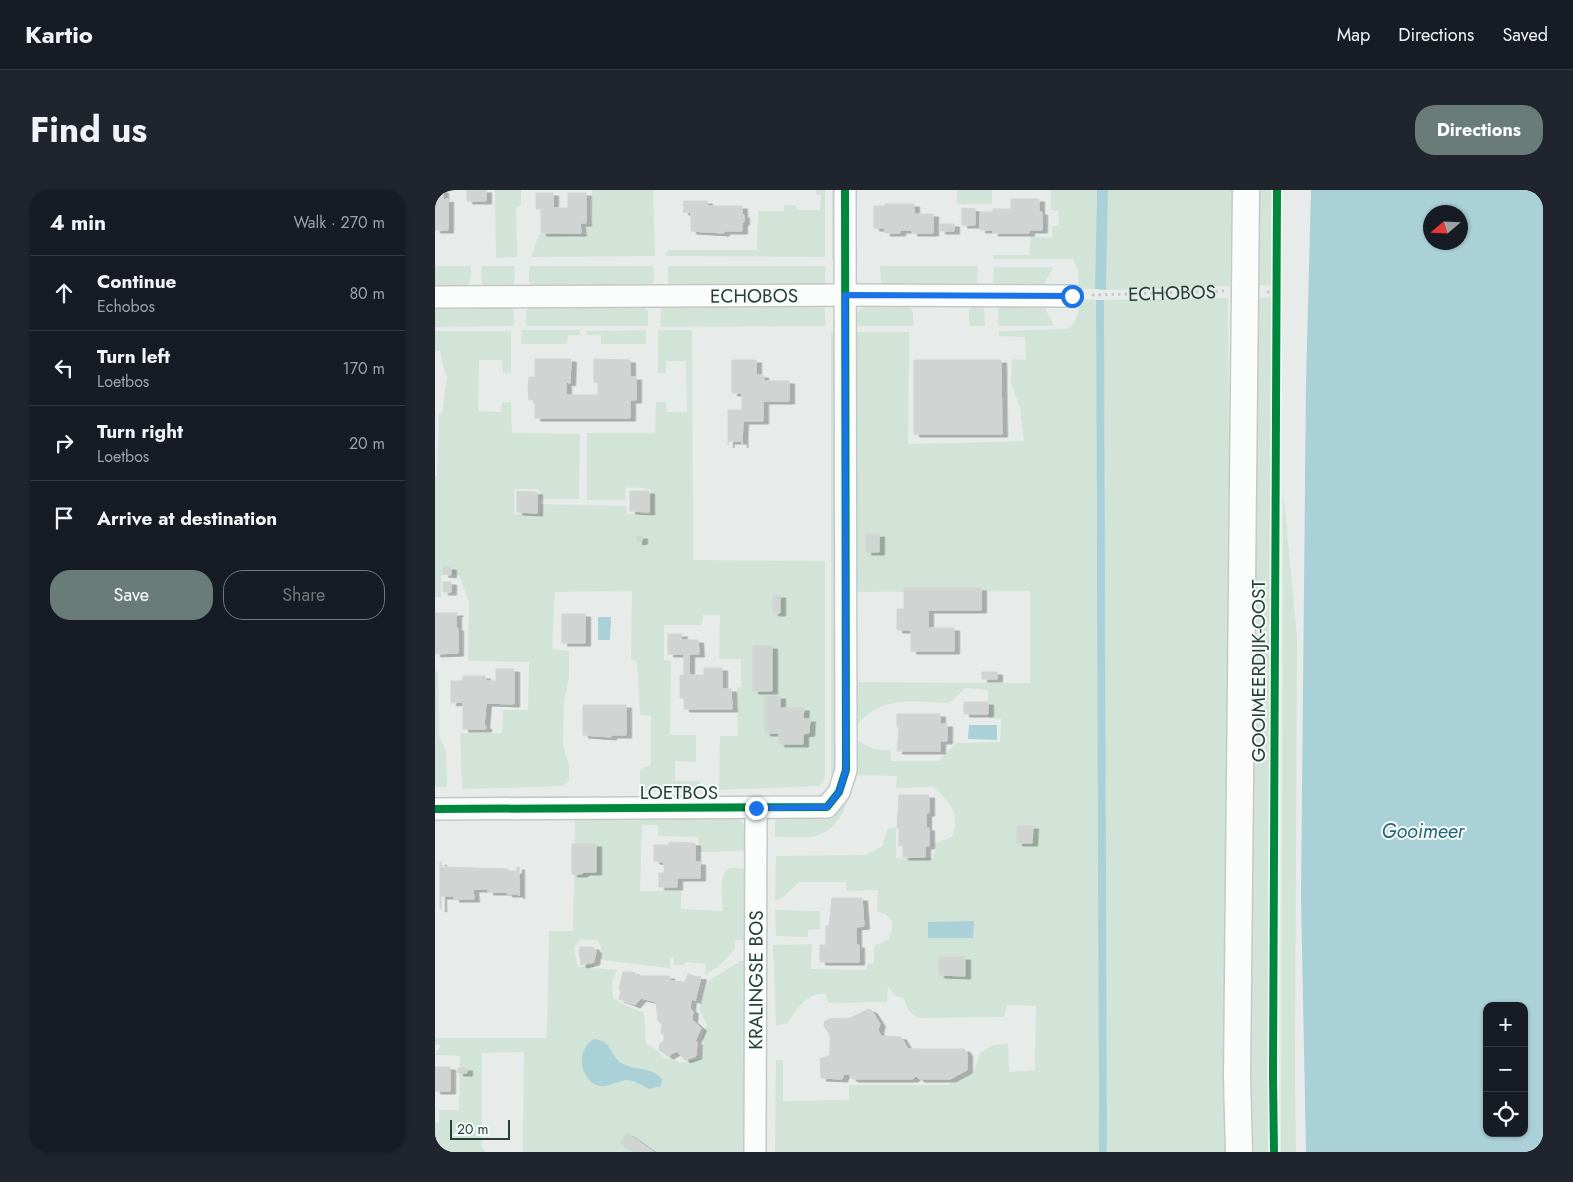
<!DOCTYPE html>
<html lang="en">
<head>
<meta charset="utf-8">
<style>
	:root { --surface:#171b24; --page:#20242c; --text:#f1f3f6; --muted:#9ea1a6; --line:#363941; --accent:#697c77 }
	body { margin:0; font-family:Jost,sans-serif; background:var(--page); color:var(--text) }
	.controls { position:absolute; right:15px; bottom:15px; display:grid; overflow:hidden; border-radius:10px; box-shadow:0 1px 4px #0004 }
	.controls button { width:45px; height:45px; display:grid; place-items:center; padding:0; border:0; border-bottom:1px solid var(--line); background:var(--surface); color:var(--text); font:25px sans-serif }
	.compass { position:absolute; left:988px; top:15px; width:45px; height:45px; border-radius:50%; background:var(--surface); box-shadow:0 1px 4px #0004; rotate:251deg }
	.scale { position:absolute; left:15px; bottom:12px; width:60px; box-sizing:border-box; padding-left:5px; border:2px solid #253f39; border-top:0; font-size:14px; line-height:18px; white-space:nowrap; color:#253f39; -webkit-text-stroke:4px #f6faf8; paint-order:stroke }
	.stop { position:absolute; width:15px; height:15px; margin:-11px; border:4px solid #1a73e8; border-radius:50%; background:#fff }
	.stop.end { background:#1a73e8; border-color:#fff; box-shadow:0 1px 5px #0008 }
	.list { margin:0; padding:0; list-style:none }
	h2 { display:flex; justify-content:space-between; align-items:center; height:65px; margin:0; padding:0 20px; font-size:21px }
	h2 small { font-size:16px; font-weight:400; color:var(--muted) }
	.list li { display:grid; grid-template-columns:32px 1fr auto; gap:15px; align-items:center; box-sizing:border-box; height:75px; padding:0 20px; border-top:1px solid var(--line) }
	.list b { display:block; font-size:19px; white-space:nowrap }
	.list p { margin:0; font-size:16px; white-space:nowrap; color:var(--muted) }
	.list em { font-size:16px; font-style:normal; color:var(--muted) }
	.actions { display:flex; gap:10px; padding:15px 20px }
	.actions a { flex:1; padding:11px 0; border:1px solid var(--accent); border-radius:20px; text-align:center; font-size:18px; color:var(--accent) }
	.actions .main { background:var(--accent); color:#fff }
	.icon { flex:none; width:28px; height:28px; fill:none; stroke:currentColor; stroke-width:2; stroke-linecap:round; stroke-linejoin:round }
	.map { position:relative; flex:none; width:1108px; height:962px; overflow:hidden; border-radius:20px }
	header { display:flex; align-items:center; gap:30px; box-sizing:border-box; height:70px; padding:0 25px; background:var(--surface); border-bottom:1px solid var(--line) }
	header strong { font-size:24px }
	nav { display:flex; gap:28px; margin-inline-start:auto; font-size:18px }
	.intro { display:flex; align-items:center; justify-content:space-between; box-sizing:border-box; height:120px; padding:0 30px }
	h1 { margin:0; font-size:35px }
	.button { padding:12px 22px; border-radius:20px; background:var(--accent); color:#fff; font-size:18px; font-weight:700 }
	main { display:flex; gap:30px; padding:0 30px }
	aside { flex:1; background:var(--surface); border-radius:20px; box-shadow:0 1px 4px #0004 }
	.map>svg:first-child { display:block }
</style>
</head>
<body>
<header>
<strong>Kartio</strong>
<nav><a>Map</a><a>Directions</a><a>Saved</a></nav>
</header>
<div class="intro"><h1>Find us</h1><a class="button">Directions</a></div>
<main>
<aside>
<h2>4 min<small>Walk · 270 m</small></h2>
<ul class="list">
<li><svg class="icon" aria-label="ahead" viewBox="0 0 24 24"><path d="M12 20V5M6 11l6-6 6 6"/></svg><div><b>Continue</b><p>Echobos</p></div><em>80 m</em></li>
<li><svg class="icon" aria-label="left" viewBox="0 0 24 24"><path d="M17 20v-9H6M10 6l-5 5 5 5"/></svg><div><b>Turn left</b><p>Loetbos</p></div><em>170 m</em></li>
<li><svg class="icon" aria-label="right" viewBox="0 0 24 24"><path d="M7 20v-9h11M14 6l5 5-5 5"/></svg><div><b>Turn right</b><p>Loetbos</p></div><em>20 m</em></li>
<li><svg class="icon" aria-label="arrive" viewBox="0 0 24 24"><path d="M6 21V4h12l-3 4 3 4H6"/></svg><div><b>Arrive at destination</b></div></li>
</ul>
<div class="actions"><a class="main">Save</a><a>Share</a></div>
</aside>
<div class="map">
<svg width="1108" height="962" viewBox="0 0 1108 962">
	<defs>
		<filter id="shadow"><feDropShadow dx="5.5" dy="3" stdDeviation="0" flood-color="#0004"/></filter>
	</defs>
	<rect width="100%" height="100%" fill="#e7ecea"/>
	<path fill="#d1e4d7" d="M 60,0 L 86,0 L 86,15 L 81,17 L 82,67 L 61,68 Z
		M 157,0 L 218,0 L 220,66 L 96,67 L 104,44 L 152,45 L 152,35 L 158,34 Z
		M 381,0 L 390,0 L 390,67 L 230,66 L 233,60 L 322,60 L 323,21 L 349,21 L 349,15 L 361,15 L 362,20 L 385,20 L 386,5 L 381,4 Z
		M 397,0 L 403,0 L 403,70 L 397,69 Z
		M 522,0 L 557,0 L 557,14 L 522,14 Z
		M 616,0 L 662,0 L 660,99 L 643,99 L 643,81 L 638,69 L 558,69 L 558,65 L 594,65 L 596,46 L 617,48 L 617,36 L 624,36 L 623,21 L 616,20 Z
		M 673,0 L 797,0 L 795,96 L 671,100 Z
		M 820,0 L 839,0 L 837,95 L 818,95 Z
		M 0,76 L 36,76 C 36,85 37,92 30,98 L 0,99 Z
		M 46,76 L 80,76 L 79,96 L 77,98 L 49,98 L 47,94 Z
		M 94,76 L 218,76 L 219,92 L 216,97 L 98,98 L 94,91 Z
		M 233,76 L 390,76 L 390,96 L 236,97 L 233,92 Z
		M 445,76 L 543,76 L 542,96 L 446,96 Z
		M 559,77 L 618,77 L 608,97 L 561,97 L 558,92 Z
		M 837,107 L 834,892 L 835,962 L 816,962 L 815,891 L 818,108 Z
		M 793,108 L 796,488 L 796,962 L 672,962 L 669,110 Z
		M 645,109 L 661,110 L 664,962 L 340,962 L 341,870 L 348,870 L 348,911 L 414,910 L 414,895 L 513,895 L 539,882 L 544,864 L 558,855 L 573,853 L 574,882 L 600,880 L 601,816 L 572,815 L 569,827 L 483,828 L 474,821 L 468,808 L 459,805 L 453,796 L 452,812 L 393,813 L 391,804 C 372,802 362,819 352,834 L 341,835 L 338,755 L 377,754 L 376,779 L 432,780 L 432,774 L 439,773 L 439,756 L 454,749 L 457,740 L 457,731 L 451,724 L 442,722 L 443,700 L 411,701 L 411,692 L 364,692 L 347,708 L 340,711 L 341,666 L 431,665 L 447,656 L 453,638 L 461,637 L 461,668 L 498,668 L 501,659 L 498,654 L 517,647 C 526,624 515,613 499,597 L 461,598 L 462,586 L 419,585 C 414,611 406,643 375,647 C 364,648 352,647 340,647 L 340,627 L 390,624 L 419,549 L 439,559 L 455,560 L 456,571 L 504,571 L 521,553 L 565,552 L 566,529 L 553,528 L 553,500 L 531,498 L 514,513 C 482,512 447,505 424,533 L 418,533 L 419,492 L 595,493 L 595,401 L 419,402 L 418,142 L 474,142 L 473,254 L 589,251 L 585,218 L 576,193 L 577,169 L 591,170 L 590,147 L 564,146 L 564,141 L 631,139 C 643,134 643,121 645,109 Z
		M 0,114 L 77,117 L 79,123 L 79,136 L 0,137 Z
		M 382,114 L 390,116 L 390,136 L 225,137 L 226,119 L 230,115 Z
		M 96,115 L 210,116 L 213,121 L 213,136 L 91,136 L 91,122 Z
		M 431,115 L 474,115 L 478,123 L 478,136 L 417,136 L 419,125 Z
		M 537,116 L 547,116 L 549,117 L 550,136 L 534,136 L 534,120 Z
		M 566,116 L 609,116 L 619,136 L 563,136 L 563,120 Z
		M 87,140 L 145,140 L 145,145 L 133,145 L 132,154 L 86,154 Z
		M 211,140 L 211,154 L 166,154 L 166,145 L 152,145 L 152,141 Z
		M 223,140 L 257,140 L 258,370 L 390,371 L 390,589 L 384,596 L 284,600 L 285,546 L 303,546 L 302,497 L 306,497 L 306,469 L 284,469 L 285,425 L 268,425 L 267,435 L 229,435 L 229,470 L 236,471 L 235,545 L 261,545 L 261,572 L 240,571 L 240,591 L 265,591 L 265,601 L 205,601 L 205,579 L 216,575 L 216,526 L 205,525 L 202,472 L 196,469 L 197,401 L 120,402 L 117,459 L 134,461 L 134,488 L 129,511 L 128,555 L 134,576 L 134,591 L 128,596 L 27,599 L 25,543 L 67,543 L 68,520 L 93,520 L 94,472 L 33,471 L 34,412 L 24,385 L 6,385 L 6,407 L 0,407 L 0,286 L 2,286 L 4,223 L 7,223 L 12,187 L 10,184 L 5,161 L 0,161 L 0,141 L 76,141 L 76,183 L 68,183 L 67,170 L 44,170 L 43,221 L 66,222 L 67,213 L 76,212 L 77,243 L 145,244 L 144,309 L 106,309 L 104,301 L 101,299 L 79,299 L 79,324 L 105,324 L 106,314 L 191,316 L 192,324 L 216,324 L 216,299 L 191,297 L 190,310 L 152,310 L 152,243 L 220,243 L 221,212 L 231,212 L 232,222 L 252,222 L 251,171 L 231,171 L 231,183 L 223,183 Z
		M 396,142 L 402,142 L 402,582 L 392,606 L 356,612 L 351,606 C 369,606 389,611 396,591 Z
		M 848,300 L 862,446 L 860,885 L 861,962 L 846,962 Z
		M 0,481 L 3,482 L 4,546 L 11,561 L 12,597 L 0,597 Z
		M 264,605 L 264,609 L 205,609 L 205,606 Z
		M 59,606 L 135,606 L 134,610 L 59,610 Z
		M 140,625 L 299,626 C 315,635 313,644 313,661 L 264,662 L 263,647 L 223,646 L 223,635 L 207,635 L 205,701 L 246,701 L 246,719 L 288,721 C 287,711 284,686 292,680 C 297,676 307,679 313,679 L 313,750 L 300,750 L 300,759 L 284,776 L 270,785 L 271,774 L 252,772 L 248,775 L 239,775 L 239,767 L 235,768 L 235,778 L 166,770 L 166,757 L 162,750 L 145,750 L 139,758 L 143,777 L 159,775 L 159,778 L 182,780 L 177,792 L 178,808 L 196,818 L 209,822 L 211,854 L 219,858 L 230,869 L 238,868 L 245,873 L 266,868 L 268,856 L 267,846 L 272,834 L 264,820 L 273,791 L 301,774 L 304,771 L 313,771 L 312,962 L 88,962 L 89,862 L 47,863 L 47,958 L 50,959 L 50,962 L 0,962 L 0,932 L 4,932 L 4,920 L 24,920 L 25,866 L 0,865 L 6,855 L 0,854 L 0,848 L 112,848 L 114,741 L 138,741 Z
		M 340,720 L 385,721 L 385,739 L 373,740 L 373,747 L 341,746 Z"/>
	<path fill="#aad0d8" fill-rule="evenodd" d="M 662,0 L 673,0 L 671,100 L 660,99 Z
		M 876,0 L 1108,0 L 1108,962 L 871,962 L 866,707 L 871,192 ZM 996,22 L 1026,22 L 1026,52 L 996,52 ZM 1052,816 L 1089,816 L 1089,943 L 1052,943 Z
		M 661,110 L 669,110 L 672,962 L 664,962 Z
		M 163,427 L 176,427 L 175,450 L 163,450 Z
		M 534,535 L 562,535 L 562,550 L 533,549 Z
		M 539,731 L 538,748 L 493,748 L 493,732 Z
		M 159,849 C 178,851 174,866 188,874 C 201,881 216,876 227,889 L 226,896 L 214,899 C 208,896 199,890 192,890 C 182,891 170,899 161,895 C 143,886 142,858 159,849 Z"/>
	<path fill="#d0d4d3" stroke="#d0d5d3" filter="url(#shadow)" d="M 0,0 L 8,0 L 8,10 L 13,9 L 13,40 L 0,40 Z
		M 32,0 L 51,0 L 51,11 L 32,11 Z
		M 101,3 L 118,3 L 118,18 L 133,18 L 133,3 L 151,3 L 151,33 L 145,33 L 146,43 L 106,43 L 106,19 L 101,19 Z
		M 576,9 L 604,9 L 604,22 L 607,22 L 607,40 L 594,40 L 594,43 L 558,43 L 558,40 L 545,40 L 545,22 L 558,22 L 558,19 L 576,19 Z
		M 249,11 L 272,11 L 272,16 L 307,16 L 307,25 L 309,25 L 309,32 L 307,32 L 307,41 L 289,41 L 289,43 L 256,41 L 256,22 L 248,22 Z
		M 450,14 L 479,14 L 479,24 L 498,24 L 498,43 L 477,43 L 477,40 L 465,40 L 465,43 L 450,43 L 450,38 L 439,38 L 439,16 L 450,16 Z
		M 527,18 L 540,19 L 540,35 L 527,35 Z
		M 505,34 L 519,34 L 519,41 L 505,41 Z
		M 100,169 L 136,169 L 135,193 L 131,192 L 131,199 L 93,199 L 94,187 L 100,187 Z
		M 159,169 L 195,170 L 195,187 L 201,187 L 201,199 L 163,199 L 163,193 L 159,192 Z
		M 297,170 L 321,170 L 321,185 L 328,185 L 329,191 L 354,191 L 354,211 L 328,211 L 328,231 L 308,231 L 307,255 L 307,251 L 294,251 L 293,255 L 293,220 L 307,220 L 307,203 L 297,203 Z
		M 479,170 L 566,170 L 567,244 L 479,244 Z
		M 93,199 L 131,199 L 131,205 L 163,205 L 163,199 L 201,199 L 201,210 L 195,210 L 195,228 L 100,228 L 100,210 L 94,210 Z
		M 82,301 L 102,302 L 102,323 L 82,322 Z
		M 195,301 L 214,301 L 214,322 L 195,321 Z
		M 444,344 L 444,362 L 431,362 L 431,345 Z
		M 202,346 L 207,346 L 207,351 L 202,352 Z
		M 8,377 L 16,377 L 16,385 L 8,384 Z
		M 8,392 L 16,392 L 16,402 L 8,402 Z
		M 469,398 L 546,398 L 546,420 L 493,420 L 493,438 L 519,438 L 519,461 L 476,461 L 476,440 L 462,440 L 462,419 L 469,419 Z
		M 338,405 L 345,405 L 345,423 L 338,423 Z
		M 0,423 L 23,423 L 21,424 L 21,438 L 23,438 L 23,463 L 0,464 Z
		M 127,424 L 150,424 L 150,453 L 127,453 Z
		M 233,444 L 247,444 L 246,450 L 263,450 L 264,464 L 254,464 L 254,485 L 269,485 L 269,478 L 287,478 L 287,499 L 296,499 L 297,519 L 249,519 L 249,508 L 245,508 L 245,485 L 249,485 L 249,464 L 233,464 Z
		M 318,456 L 337,456 L 337,501 L 318,501 Z
		M 61,479 L 79,479 L 79,514 L 51,513 L 49,536 L 51,536 L 51,539 L 28,539 L 28,512 L 16,513 L 16,491 L 28,491 L 28,486 L 50,486 L 51,491 L 61,491 Z
		M 547,482 L 562,482 L 562,489 L 547,489 Z
		M 330,506 L 345,506 L 345,518 L 369,518 L 368,529 L 375,529 L 374,543 L 368,544 L 368,554 L 344,554 L 344,543 L 330,543 Z
		M 529,512 L 553,512 L 553,524 L 529,524 Z
		M 148,515 L 191,515 L 191,545 L 176,545 L 176,547 L 148,545 Z
		M 462,524 L 505,524 L 505,534 L 512,534 L 512,551 L 505,551 L 505,561 L 462,561 L 464,538 L 462,537 Z
		M 464,605 L 494,605 L 494,623 L 491,623 L 491,638 L 494,638 L 494,656 L 490,656 L 490,667 L 468,667 L 468,655 L 464,656 L 464,638 L 462,638 Z
		M 582,636 L 598,636 L 597,653 L 582,653 Z
		M 234,652 L 260,653 L 260,672 L 265,672 L 265,688 L 242,688 L 242,697 L 224,697 L 224,683 L 229,683 L 229,672 L 219,671 L 219,655 L 234,655 Z
		M 137,654 L 161,654 L 161,682 L 149,682 L 147,684 L 137,684 Z
		M 5,672 L 6,672 L 6,677 L 73,679 L 73,681 L 82,681 L 82,677 L 84,677 L 84,706 L 83,704 L 72,704 L 72,702 L 53,702 L 53,699 L 38,699 L 39,709 L 19,709 L 19,706 L 6,706 L 6,719 L 5,719 Z
		M 397,708 L 427,708 L 429,736 L 421,737 L 421,755 L 424,755 L 424,772 L 385,772 L 385,755 L 391,755 L 391,736 L 394,736 Z
		M 145,757 L 158,757 L 161,761 L 159,772 L 146,775 L 144,761 Z
		M 504,767 L 530,767 L 530,786 L 504,785 Z
		M 188,782 L 199,782 L 202,786 L 234,786 L 236,791 L 250,792 L 253,784 L 263,787 L 264,786 L 266,787 L 260,811 L 260,810 L 256,809 L 255,819 L 258,821 L 257,830 L 266,838 L 260,851 L 262,852 L 261,866 L 250,870 L 242,861 L 233,866 L 224,860 L 225,853 L 229,851 L 229,845 L 226,843 L 227,834 L 223,831 L 221,812 L 206,808 L 200,815 L 184,809 L 186,801 L 184,799 Z
		M 434,819 L 437,821 L 445,834 L 443,840 L 446,846 L 466,847 L 473,859 L 529,859 L 532,863 L 532,880 L 515,889 L 484,889 L 481,886 L 478,889 L 418,889 L 415,887 L 415,884 L 409,884 L 407,889 L 386,888 L 385,869 L 395,865 L 395,845 L 389,836 L 390,831 L 394,829 L 415,828 Z
		M 0,877 L 15,877 L 15,901 L 0,901 Z
		M 23,878 L 32,878 L 32,883 L 23,883 Z
		M 192,943 L 219,962 L 197,962 L 185,953 Z"/>
	<g fill="none" stroke-linecap="round" stroke-linejoin="round">
		<defs>
			<g id="minor">
				<path id="s2" d="M 0,107 L 410,105 L 637,106"/>
				<path d="M 0,619 L 392,617 L 404,602 L 411,580 L 410,0"/>
				<path id="s3" d="M 320,962 L 321,618"/>
			</g>
			<path id="tertiary" d="M 804,962 L 802,887 L 811,0"/>
		</defs>
		<use href="#minor" stroke="#c4c9c7" stroke-width="24"/>
		<use href="#tertiary" stroke="#c4c9c7" stroke-width="29"/>
		<g stroke="#c2cbc9" stroke-width="3" stroke-dasharray="2.5 4" stroke-linecap="butt">
			<path d="M 832,102 L 841,102"/>
			<path id="s1" d="M 657,105 L 789,101"/>
		</g>
		<use href="#minor" stroke="#fbfcfc" stroke-width="21"/>
		<use href="#tertiary" stroke="#fbfcfc" stroke-width="26"/>
		<defs>
			<path id="cycleway" d="M 0,619 L 392,617 L 404,602 L 411,580 L 410,0
				M 839,962 L 838,886 L 842,0"/>
		</defs>
		<use href="#cycleway" stroke="#f6faf8" stroke-width="11"/>
		<use href="#cycleway" stroke="#00873e" stroke-width="8"/>
	</g>
	<g fill="none" stroke-linecap="round" stroke-linejoin="round">
		<path stroke="#1a73e8" stroke-width="6" d="M 321,618 L 392,617 L 404,602 L 411,580 L 410,105 L 637,106"/>
	</g>
	<g text-anchor="middle" stroke-width="4" stroke-linejoin="round" paint-order="stroke">
		<g font-size="19" fill="#253f39" stroke="#f6faf8">
			<text dy="7" stroke="none"><textPath href="#s1" startOffset="80">ECHOBOS</textPath></text>
			<text dy="7" stroke="none"><textPath href="#s2" startOffset="319">ECHOBOS</textPath></text>
			<text transform="translate(823 481) rotate(-90)" y="7">GOOIMEERDIJK-OOST</text>
			<text x="244" y="609">LOETBOS</text>
			<text dy="7" stroke="none"><textPath href="#s3" startOffset="172">KRALINGSE BOS</textPath></text>
		</g>
		<g font-size="20" font-style="italic" fill="#206879" stroke="#f6faf8">
			<text x="988" y="648">Gooimeer</text>
		</g>
	</g>
</svg>
<div class="controls">
<button>+</button>
<button>−</button>
<button><svg class="icon" aria-label="locate" viewBox="0 0 24 24"><circle cx="12" cy="12" r="6"/><path d="M12 2v4M12 18v4M2 12h4M18 12h4"/></svg></button>
</div>
<svg class="compass" viewBox="-18 -18 36 36"><path d="M0-13l5 13h-10z" fill="#e53935"/><path d="M0 13l5-13h-10z" fill="#9ea1a6"/></svg>
<div class="scale">20 m</div>
<div class="stop" style="left:637px;top:106px"></div>
<div class="stop end" style="left:321px;top:618px"></div>
</div>
</main>
</body>
</html>
